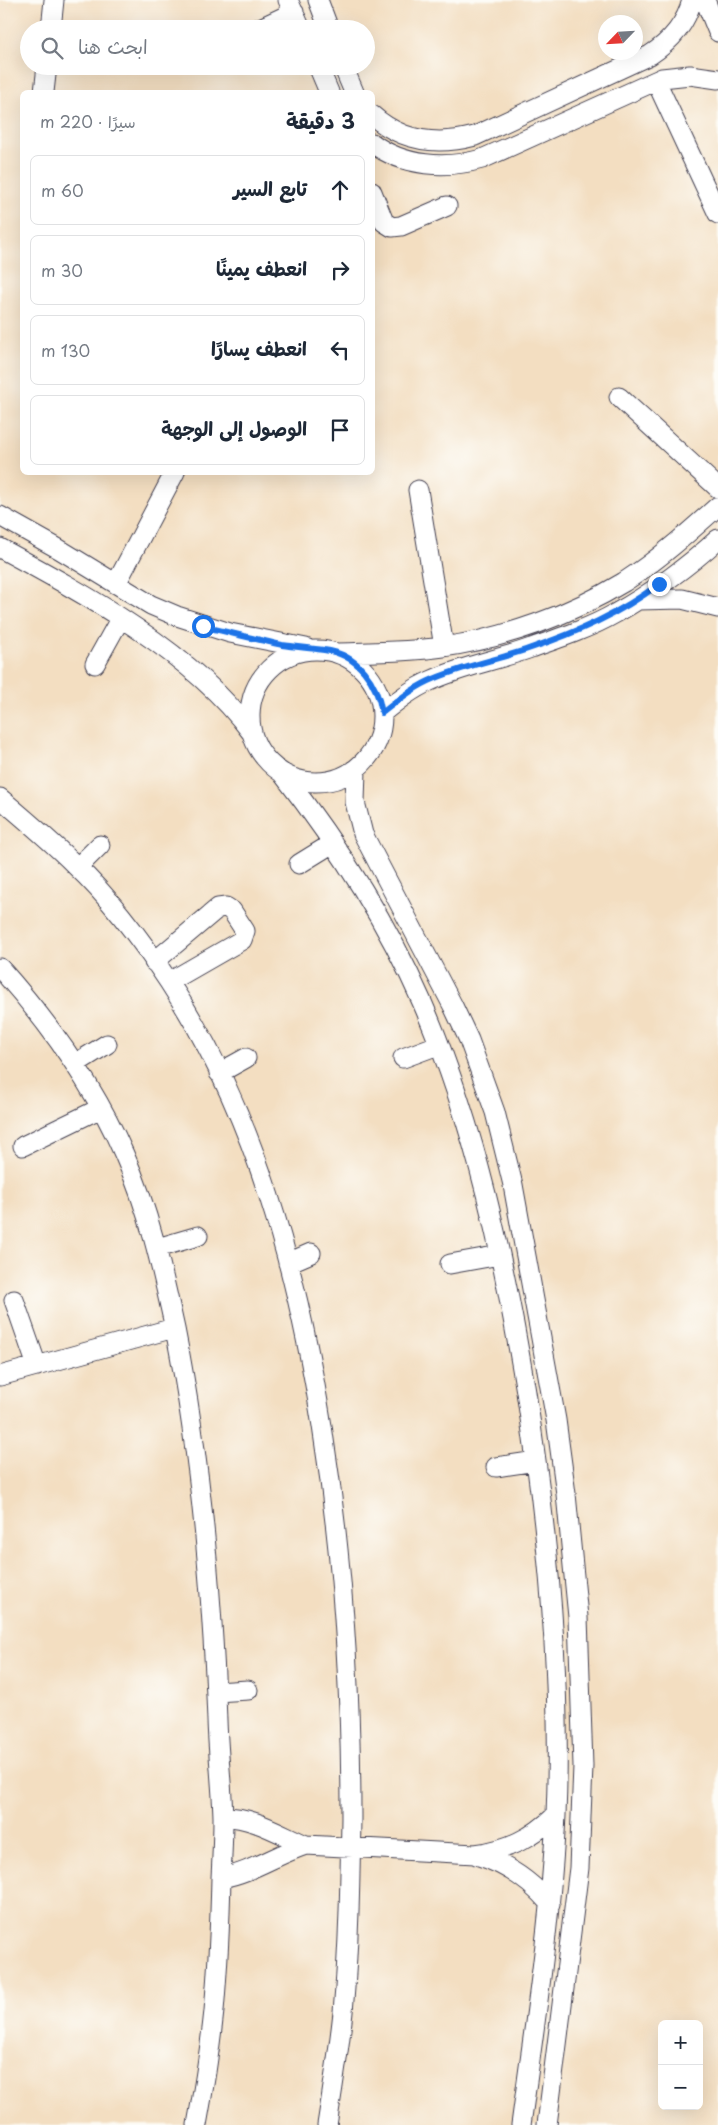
<!DOCTYPE html>
<html lang="ar">
<head>
<meta charset="utf-8">
<style>
	:root { --surface:#fff; --page:#f6f6f7; --text:#1f2937; --muted:#747a83; --line:#e0e1e3 }
	body { margin:0; font-family:"Playpen Sans","Playpen Sans Arabic",sans-serif; background:var(--page); color:var(--text); direction:rtl }
	.controls { position:absolute; right:15px; bottom:15px; display:grid; overflow:hidden; border-radius:8px; box-shadow:0 5px 20px #0002 }
	.controls button { width:45px; height:45px; display:grid; place-items:center; padding:0; border:0; border-bottom:1px solid var(--line); background:var(--surface); color:var(--text); font:25px sans-serif }
	.compass { position:absolute; left:598px; top:15px; width:45px; height:45px; border-radius:50%; background:var(--surface); box-shadow:0 5px 20px #0002; rotate:245deg }
	.stop { position:absolute; width:15px; height:15px; margin:-11px; border:4px solid #1a73e8; border-radius:50%; background:#fff }
	.stop.end { background:#1a73e8; border-color:#fff; box-shadow:0 1px 5px #0008 }
	.list { margin:0; padding:0; list-style:none }
	h2 { display:flex; justify-content:space-between; align-items:center; height:65px; margin:0; padding:0 20px; font-size:21px }
	h2 small { font-size:16px; font-weight:400; color:var(--muted) }
	.list li { display:grid; grid-template-columns:32px 1fr auto; gap:15px; align-items:center; box-sizing:border-box; height:70px; margin:0 10px 10px; padding:0 10px; border:1px solid var(--line); border-radius:8px }
	.list b { display:block; font-size:19px; white-space:nowrap }
	.list em { font-size:16px; font-style:normal; color:var(--muted) }
	.icon { flex:none; width:28px; height:28px; fill:none; stroke:currentColor; stroke-width:2; stroke-linecap:round; stroke-linejoin:round }
	.map { position:relative; flex:none; width:718px; height:2125px; overflow:hidden; direction:ltr }
	.search { position:absolute; background:var(--surface); box-shadow:0 5px 20px #0002; left:20px; top:20px; width:355px; height:55px; display:flex; align-items:center; gap:12px; box-sizing:border-box; padding:0 18px; border-radius:28px; color:var(--muted); font-size:19px }
	.panel { position:absolute; background:var(--surface); box-shadow:0 5px 20px #0002; left:20px; top:90px; width:355px; height:385px; border-radius:8px; direction:rtl }
	.map>svg:first-child { display:block }
</style>
</head>
<body>
<div class="map">
<svg width="718" height="2125" viewBox="0 0 718 2125">
	<rect width="100%" height="100%" fill="#fdfcf7"/>
	<filter id="ink" filterUnits="userSpaceOnUse"><feTurbulence type="fractalNoise" baseFrequency=".02" numOctaves="2"/><feDisplacementMap in="SourceGraphic" scale="10" xChannelSelector="R" yChannelSelector="G"/><feConvolveMatrix kernelMatrix="1 2 1 2 8 2 1 2 1" color-interpolation-filters="sRGB"/></filter>
	<filter id="wash" filterUnits="userSpaceOnUse"><feTurbulence type="fractalNoise" baseFrequency=".0096" numOctaves="4" result="noise"/><feDisplacementMap in="SourceGraphic" scale="20" xChannelSelector="R" yChannelSelector="G"/><feGaussianBlur stdDeviation="1.12" result="paint"/><feColorMatrix in="noise" values="0 0 0 0 0 0 0 0 0 0 0 0 0 0 0 0 0 1.4 0 .05"/><feComposite in="paint" operator="in"/></filter>
	<g filter="url(#wash)">
		<rect width="100%" height="100%" fill="#f3dec1"/>
	</g>
	<g filter="url(#ink)">
		<g fill="none" stroke-linecap="round" stroke-linejoin="round">
			<defs>
				<path id="minor" d="M 288,0 L 301,29
					M 318,0 L 329,29
					M 705,0 L 718,32
					M 51,29 L 54,0
					M 258,29 L 294,12
					M 318,66 L 329,92
					M 343,66 L 354,92
					M 656,81 L 718,214
					M 44,92 L 47,66
					M 372,115 C 402,142 437,146 475,136 L 650,55 C 670,42 686,24 692,0
					M 372,143 C 404,167 446,169 482,159 L 662,78 L 690,75 L 718,79
					M 372,192 L 384,222 L 392,227 L 401,226 L 447,206
					M 619,397 L 718,488
					M 418,490 L 444,647
					M 0,516 L 59,549 L 151,605 L 177,616 L 230,633 L 306,648
					M 0,548 C 85,594 193,653 251,732
					M 116,584 L 175,472
					M 638,600 L 682,599 L 718,608
					M250 716a66 66 0 1 1 132 0a66 66 0 1 1-132 0Z
					M 338,653 C 373,652 408,652 443,647 C 506,638 570,615 624,582 C 658,560 688,533 718,506
					M 95,664 L 120,619
					M 382,713 C 397,701 412,689 430,681 C 462,666 498,660 531,648 C 560,638 590,628 616,613 C 649,595 691,564 718,539
					M 356,770 L 355,802 L 363,834 L 453,1006 L 469,1040 L 495,1112 L 513,1185 L 556,1420 L 566,1494 L 578,1617 L 583,1766 L 579,1868 L 547,2125
					M 282,773 C 337,844 386,920 422,1002 C 476,1126 504,1260 526,1392 C 548,1532 562,1674 556,1815 C 551,1919 535,2022 521,2125
					M 0,798 C 26,820 51,841 75,865 C 111,899 142,941 169,982 C 256,1115 297,1271 322,1426 C 343,1558 351,1685 351,1818 C 350,1883 349,1947 343,2012 C 339,2050 333,2087 327,2125
					M 299,864 L 333,843
					M 78,867 L 100,845
					M 154,962 L 218,908 L 226,907 L 232,911 L 245,931 L 242,940 L 169,982
					M 0,968 C 50,1024 94,1085 124,1154 C 149,1210 162,1269 175,1329 C 201,1458 212,1588 217,1720 C 218,1753 222,1785 223,1817 C 223,1837 222,1858 221,1878 C 220,1922 218,1967 214,2011 C 210,2049 204,2087 197,2125
					M 403,1058 L 438,1045
					M 75,1064 L 107,1044
					M 219,1073 L 246,1058
					M 23,1146 L 101,1108
					M 157,1248 L 198,1236
					M 288,1263 L 311,1253
					M 450,1264 L 500,1255
					M 14,1300 L 37,1366
					M 0,1376 L 174,1328
					M 496,1467 L 536,1461
					M 216,1692 L 248,1690
					M 223,1817 C 252,1816 280,1834 306,1845
					M 476,1855 C 506,1864 530,1880 550,1904
					M 221,1878 C 251,1873 277,1854 306,1845 L 475,1854 C 508,1850 532,1838 556,1815"/>
			</defs>
			<use href="#minor" stroke="#413e4f" stroke-width="21"/>
			<use href="#minor" stroke="#fff" stroke-width="19"/>
		</g>
	</g>
	<g fill="none" stroke-linecap="round" stroke-linejoin="round" filter="url(#ink)">
		<path stroke="#1a73e8" stroke-width="6" d="M 203,626 C 229,633 256,639 282,645 C 296,647 310,648 324,650 C 358,654 377,682 382,713 C 397,701 412,689 429,681 C 462,666 497,660 531,648 C 578,632 619,614 659,584"/>
	</g>
</svg>
<div class="controls">
<button>+</button>
<button>−</button>
</div>
<svg class="compass" viewBox="-18 -18 36 36"><path d="M0-13l5 13h-10z" fill="#e53935"/><path d="M0 13l5-13h-10z" fill="#747a83"/></svg>
<div class="stop" style="left:203px;top:626px"></div>
<div class="stop end" style="left:659px;top:584px"></div>
<div class="search"><svg class="icon" aria-label="search" viewBox="0 0 24 24"><circle cx="10" cy="10" r="6"/><path d="M15 15l6 6"/></svg>ابحث هنا</div>
<section class="panel">
<h2>3 دقيقة<small>سيرًا · 220 m</small></h2>
<ul class="list">
<li><svg class="icon" aria-label="ahead" viewBox="0 0 24 24"><path d="M12 20V5M6 11l6-6 6 6"/></svg><div><b>تابع السير</b></div><em>60 m</em></li>
<li><svg class="icon" aria-label="right" viewBox="0 0 24 24"><path d="M7 20v-9h11M14 6l5 5-5 5"/></svg><div><b>انعطف يمينًا</b></div><em>30 m</em></li>
<li><svg class="icon" aria-label="left" viewBox="0 0 24 24"><path d="M17 20v-9H6M10 6l-5 5 5 5"/></svg><div><b>انعطف يسارًا</b></div><em>130 m</em></li>
<li><svg class="icon" aria-label="arrive" viewBox="0 0 24 24"><path d="M6 21V4h12l-3 4 3 4H6"/></svg><div><b>الوصول إلى الوجهة</b></div></li>
</ul>
</section>
</div>
</body>
</html>
